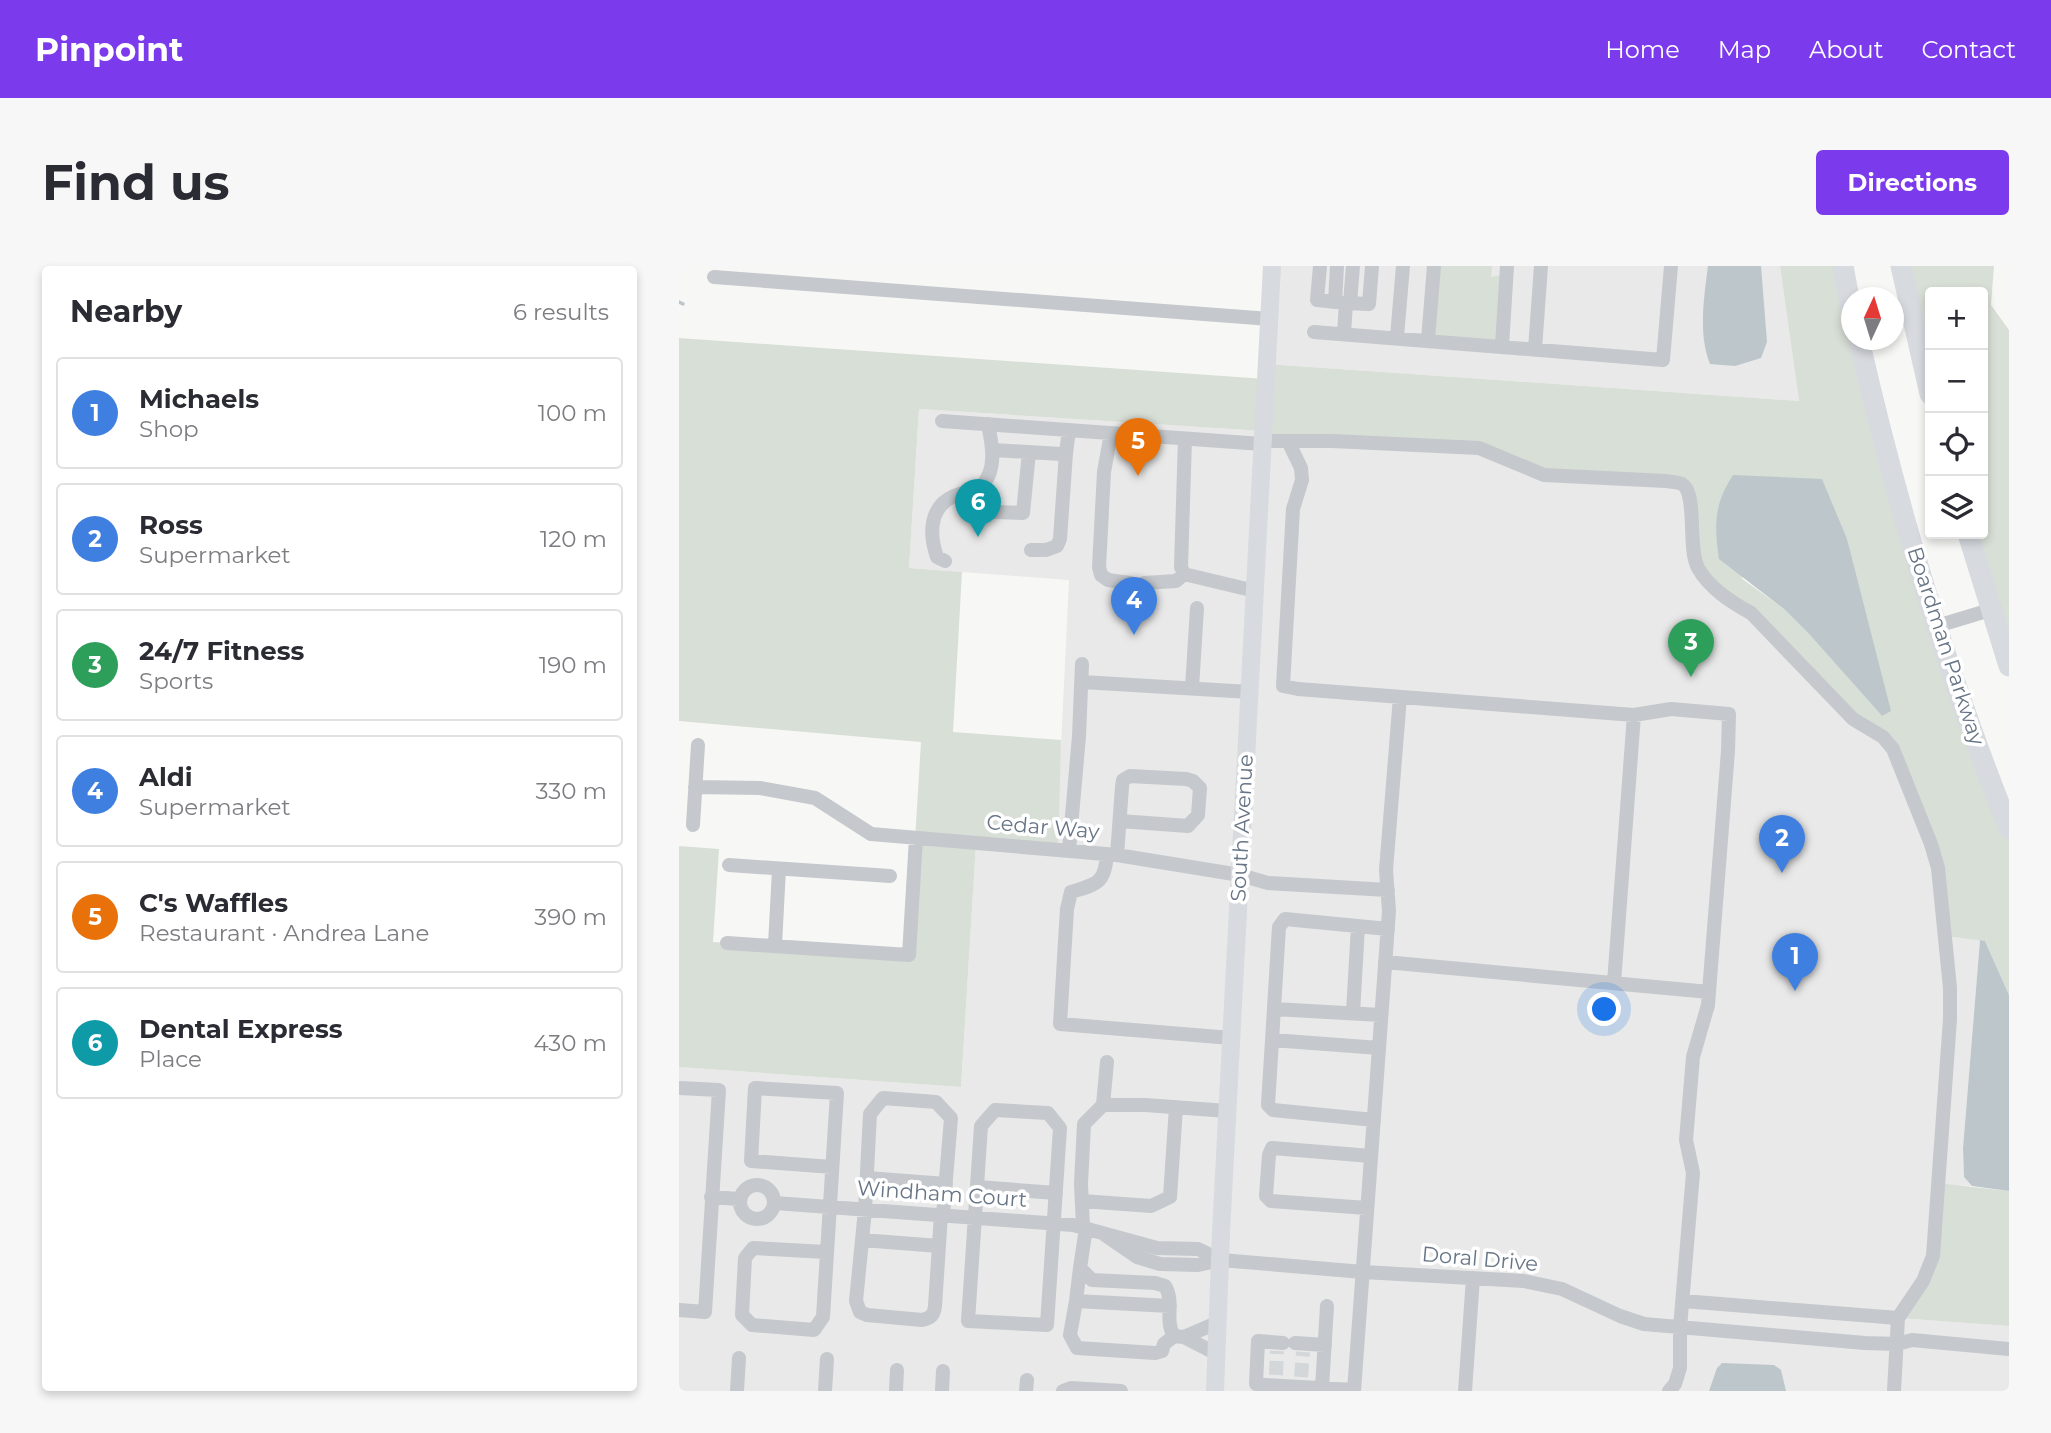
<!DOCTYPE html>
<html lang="en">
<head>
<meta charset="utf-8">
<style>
	:root { --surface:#fff; --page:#f7f7f7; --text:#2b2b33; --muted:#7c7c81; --line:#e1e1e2; --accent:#7c3aed }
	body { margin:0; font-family:Montserrat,sans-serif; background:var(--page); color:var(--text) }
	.controls { position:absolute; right:21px; top:21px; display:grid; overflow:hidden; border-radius:7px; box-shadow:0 4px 10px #0003 }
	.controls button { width:63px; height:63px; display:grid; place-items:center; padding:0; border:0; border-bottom:2px solid var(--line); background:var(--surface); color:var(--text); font:35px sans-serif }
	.compass { position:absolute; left:1162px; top:21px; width:63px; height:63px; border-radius:50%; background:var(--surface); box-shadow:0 4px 10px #0003; rotate:4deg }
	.you { position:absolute; left:926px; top:744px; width:24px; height:24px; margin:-18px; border:5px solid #fff; border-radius:50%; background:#1a73e8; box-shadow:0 0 0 10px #1a73e833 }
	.badge { display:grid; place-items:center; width:46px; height:46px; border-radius:50%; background:var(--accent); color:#fff; font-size:23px; font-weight:700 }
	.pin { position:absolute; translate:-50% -58px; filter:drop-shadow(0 2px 4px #0008) }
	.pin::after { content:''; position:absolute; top:37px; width:24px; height:21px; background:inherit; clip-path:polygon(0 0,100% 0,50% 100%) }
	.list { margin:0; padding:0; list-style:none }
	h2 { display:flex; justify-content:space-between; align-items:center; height:91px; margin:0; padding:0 28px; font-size:30px }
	h2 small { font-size:23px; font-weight:400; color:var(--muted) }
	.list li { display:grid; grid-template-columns:46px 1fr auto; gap:21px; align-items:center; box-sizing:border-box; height:112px; margin:0 14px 14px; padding:0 14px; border:2px solid var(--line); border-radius:7px }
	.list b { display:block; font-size:26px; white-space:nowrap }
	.list p { margin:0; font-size:23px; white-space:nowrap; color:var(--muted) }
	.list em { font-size:23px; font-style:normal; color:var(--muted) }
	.icon { flex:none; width:38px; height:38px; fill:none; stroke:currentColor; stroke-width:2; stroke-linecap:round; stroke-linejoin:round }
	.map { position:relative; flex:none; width:1330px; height:1125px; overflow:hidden; border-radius:7px }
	header { display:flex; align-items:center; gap:42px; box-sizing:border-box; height:98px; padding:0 35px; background:var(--accent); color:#fff }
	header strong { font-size:33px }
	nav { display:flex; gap:38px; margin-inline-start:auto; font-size:24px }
	.intro { display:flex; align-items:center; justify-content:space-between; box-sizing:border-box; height:168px; padding:0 42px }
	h1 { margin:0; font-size:49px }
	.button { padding:18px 32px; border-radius:7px; background:var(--accent); color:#fff; font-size:24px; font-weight:700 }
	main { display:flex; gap:42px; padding:0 42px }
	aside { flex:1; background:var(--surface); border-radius:7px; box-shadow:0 4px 10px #0003 }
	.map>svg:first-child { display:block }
</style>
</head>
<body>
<header>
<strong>Pinpoint</strong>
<nav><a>Home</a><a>Map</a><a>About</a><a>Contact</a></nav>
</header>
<div class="intro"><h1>Find us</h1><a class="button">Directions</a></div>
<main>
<aside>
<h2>Nearby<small>6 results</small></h2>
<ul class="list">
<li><span class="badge" style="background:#3f7fe0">1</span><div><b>Michaels</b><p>Shop</p></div><em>100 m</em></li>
<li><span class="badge" style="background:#3f7fe0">2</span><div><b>Ross</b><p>Supermarket</p></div><em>120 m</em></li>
<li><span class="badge" style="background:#2e9e5b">3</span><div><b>24/7 Fitness</b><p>Sports</p></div><em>190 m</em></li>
<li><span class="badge" style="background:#3f7fe0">4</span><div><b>Aldi</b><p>Supermarket</p></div><em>330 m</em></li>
<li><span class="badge" style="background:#e8710a">5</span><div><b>C's Waffles</b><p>Restaurant · Andrea Lane</p></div><em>390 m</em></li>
<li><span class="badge" style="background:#0f9aa8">6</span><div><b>Dental Express</b><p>Place</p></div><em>430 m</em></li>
</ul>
</aside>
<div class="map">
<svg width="1330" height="1125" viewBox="0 0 1330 1125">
	<rect width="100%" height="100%" fill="#f7f8f5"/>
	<path fill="#e8e9e8" d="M 593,0 L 1101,0 L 1120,135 L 588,98 Z
		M 240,143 L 585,165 L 800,182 L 1003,218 L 1012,286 L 1204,471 L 1252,578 L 1266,670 L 1301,674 L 1284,882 L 1285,911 L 1293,920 L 1259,918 L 1254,990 L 1220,1052 L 1330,1060 L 1330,1125 L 0,1125 L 0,801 L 282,821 L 297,577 L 382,481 L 390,314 L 230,302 Z"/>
	<path fill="#d8dfd6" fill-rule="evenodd" d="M 755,0 L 813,0 L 812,11 L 828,8 L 823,80 L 749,74 Z
		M 1101,0 L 1164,0 L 1172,43 L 1172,74 L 1330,562 L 1330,729 L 1306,675 L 1266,670 L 1259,601 L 1214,483 L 1019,302 L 1008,223 L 865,209 L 800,182 L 609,175 L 584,165 L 240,143 L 230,302 L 283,306 L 274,466 L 382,474 L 379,583 L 297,577 L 282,821 L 0,801 L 0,580 L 40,583 L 34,676 L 229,689 L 242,476 L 0,455 L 0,72 L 587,113 L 588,98 L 1120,135 ZM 1168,274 L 1203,450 L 1130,368 L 1105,343 L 1062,312 Z
		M 1222,0 L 1315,0 L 1312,39 L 1330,64 L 1330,400 L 1289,268 L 1304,268 L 1304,26 L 1251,26 L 1251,128 Z
		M 1259,917 L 1330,925 L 1330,1060 L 1219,1052 L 1244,1015 Z"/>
	<path fill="#bdc6cb" d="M 1029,0 L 1082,0 L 1088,76 L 1082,92 L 1056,100 L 1031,98 C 1019,68 1025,32 1029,0 Z
		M 1054,209 L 1143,213 L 1168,273 L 1212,445 L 1203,450 L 1130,368 L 1105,343 L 1040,293 C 1035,259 1035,238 1054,209 Z
		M 1301,674 L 1306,675 L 1330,729 L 1330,925 L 1293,920 L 1285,911 L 1284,882 Z
		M 1043,1097 L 1095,1099 L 1102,1104 L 1107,1125 L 1030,1125 L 1038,1102 Z"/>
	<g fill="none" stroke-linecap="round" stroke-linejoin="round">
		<path stroke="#bdc6cb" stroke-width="3.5" d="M 0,36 L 4,38"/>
		<path stroke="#d3d7d9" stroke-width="14" stroke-dasharray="14 7" stroke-linecap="butt" d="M 597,1109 L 598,1085
			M 622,1111 L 624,1086"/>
		<path stroke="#c5c8cc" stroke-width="14" d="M 641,0 L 638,34 L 667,37
			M 35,11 L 591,53
			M 656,36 L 658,0
			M 671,37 L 674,0
			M 635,66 L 984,94 L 992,0
			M 665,68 L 667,37 L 690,38 L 693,0
			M 718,71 L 724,0
			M 749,74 L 755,0
			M 823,80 L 828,0
			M 856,83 L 862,0
			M 263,155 L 583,178
			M 432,167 L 425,206 L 420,301 L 422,309 L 429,314 L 451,317
			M 506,173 L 502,301 L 505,308 L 576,325
			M 584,175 L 653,175 L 800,182 L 865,209 L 987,215 C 991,216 999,216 1003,218 C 1019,227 1008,282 1019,302 C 1030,322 1052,336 1072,347 L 1174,453 L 1204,471 L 1214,483 L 1252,578 L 1259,602 L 1271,722 L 1271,753 L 1254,990 L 1244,1015 L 1219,1052 L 1215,1125
			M 609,175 L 622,202 L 623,214 L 614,243 L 604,420 L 619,423 L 955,449 L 992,443 L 1050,448 L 1049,485 L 1030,726 L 1029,739 L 1014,791 L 1007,874 L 1014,907 L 1001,1062 L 1001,1102 L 996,1118 L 990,1125
			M 315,184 L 382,188 L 387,187 L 390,164
			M 301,221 L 307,234 L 316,246 L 344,247 L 350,186
			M 352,284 L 367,284 L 378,280 L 381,273 L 387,187
			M 266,295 L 258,291 C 250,268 250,241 275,230 C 283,226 295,226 301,221 C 319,206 313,177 309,158
			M 465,317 L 497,315 L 505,308
			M 1258,360 L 1311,344
			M 403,416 L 571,426
			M 513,422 L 518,342
			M 16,521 L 81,522 L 136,532 L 192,568 L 438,589 L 561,609 L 589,617 L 709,624
			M 14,559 L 19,479
			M 390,584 L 400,470 L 403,398
			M 428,588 C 426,617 419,618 392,626 L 388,643 L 381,758 L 552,772
			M 438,589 L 443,521 L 444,514 L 451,510 L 507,513 L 514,515 L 521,522 L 519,549 L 509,560 L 441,555
			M 50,599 L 211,610
			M 48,677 L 230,689 L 237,572
			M 96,679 L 100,603
			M 706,696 L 1030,726
			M 935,717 L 955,449
			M 595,743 L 702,749
			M 674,747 L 679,660
			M 593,774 L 700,782
			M 0,822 L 40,824 L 26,1046 L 0,1044
			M 424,839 L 428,796
			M 316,844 L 369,847 L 381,862 L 368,1059 L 289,1055 L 302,860 Z
			M 695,854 L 594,844 L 589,839 L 600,661 L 606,653 L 709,663
			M 188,912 L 267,918
			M61 936a17 17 0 1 1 34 0a17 17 0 1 1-34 0Z
			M 299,921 L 377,927
			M 32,931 L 60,933
			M 403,935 L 472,940 L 491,931 L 497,841
			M 96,937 L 394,959 L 478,982 L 519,983 L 542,994
			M 688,942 L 592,935 L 587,930 L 590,889 L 593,882 L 692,890
			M 262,949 L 256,1040 C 255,1049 252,1052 243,1054 L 188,1049 L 181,1046 L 177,1035 L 186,944 L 191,848 L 204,832 L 257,836 L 272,852 L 264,949
			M 404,960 L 402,918 L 405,858 L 424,839 L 466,839 L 549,845
			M 407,962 L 401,1002 L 413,1014 L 476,1017 L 486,1020 C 496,1036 485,1054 495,1070 L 505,1071
			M 426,969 L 458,991 L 481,998 L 519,999 L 542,994 L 684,1006 L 845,1015 L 883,1023 L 941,1050 L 965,1058 L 1186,1077 L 1218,1078 L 1233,1074 L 1330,1083
			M 183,974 L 260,980
			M 147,986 L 74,982 L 66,992 L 63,1049 L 73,1059 L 135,1064 L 144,1051 L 158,827 L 76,822 L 72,895 L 153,901
			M 401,1002 L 397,1035 L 491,1040
			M 397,1035 L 391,1069 L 398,1082 L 476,1087 L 483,1085 L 485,1078 L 495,1070
			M 1004,1035 L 1219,1052
			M 616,1077 L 646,1079
			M 538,1088 L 505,1071 L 540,1056
			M 587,1119 L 577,1118 L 579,1075 L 604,1077
			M 643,1122 L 648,1040
			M 58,1125 L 60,1092
			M 146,1125 L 148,1093
			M 217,1125 L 218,1104
			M 263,1125 L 264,1105
			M 347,1125 L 348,1114
			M 384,1125 L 392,1122 L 442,1125
			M 587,1125 L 587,1119 L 675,1124
			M 675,1125 L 710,645 L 707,604 L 721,431
			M 786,1125 L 794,1012"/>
		<path stroke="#d7dadf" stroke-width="18" d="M 536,1125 L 542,966 L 593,0"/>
		<path stroke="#d7dadf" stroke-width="21" d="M 1164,0 L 1172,43
			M 1222,0 L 1251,128
			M 1180,74 C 1218,239 1266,404 1330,562
			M 1289,268 L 1330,400"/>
	</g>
	<g text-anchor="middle" stroke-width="7" stroke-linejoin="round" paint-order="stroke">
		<g font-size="21" fill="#677586" stroke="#fff">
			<text transform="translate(1267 380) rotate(72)" y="7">Boardman Parkway</text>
			<text transform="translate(364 561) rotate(5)" y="7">Cedar Way</text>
			<text transform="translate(563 562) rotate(-87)" y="7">South Avenue</text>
			<text transform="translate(263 928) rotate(4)" y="7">Windham Court</text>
			<text transform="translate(801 993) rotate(5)" y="7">Doral Drive</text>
		</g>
	</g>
</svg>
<div class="controls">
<button>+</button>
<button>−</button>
<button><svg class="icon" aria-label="locate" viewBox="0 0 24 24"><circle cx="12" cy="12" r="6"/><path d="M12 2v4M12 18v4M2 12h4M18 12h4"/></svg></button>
<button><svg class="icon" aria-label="layers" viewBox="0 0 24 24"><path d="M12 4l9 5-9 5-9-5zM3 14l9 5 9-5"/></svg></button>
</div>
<svg class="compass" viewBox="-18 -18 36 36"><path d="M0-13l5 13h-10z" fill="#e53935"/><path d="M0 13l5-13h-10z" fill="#7c7c81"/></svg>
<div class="you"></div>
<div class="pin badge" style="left:1116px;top:725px;background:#3f7fe0">1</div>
<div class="pin badge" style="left:1103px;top:607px;background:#3f7fe0">2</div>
<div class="pin badge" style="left:1012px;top:411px;background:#2e9e5b">3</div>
<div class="pin badge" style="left:455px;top:369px;background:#3f7fe0">4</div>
<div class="pin badge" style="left:459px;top:210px;background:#e8710a">5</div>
<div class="pin badge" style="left:299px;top:271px;background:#0f9aa8">6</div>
</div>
</main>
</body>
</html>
